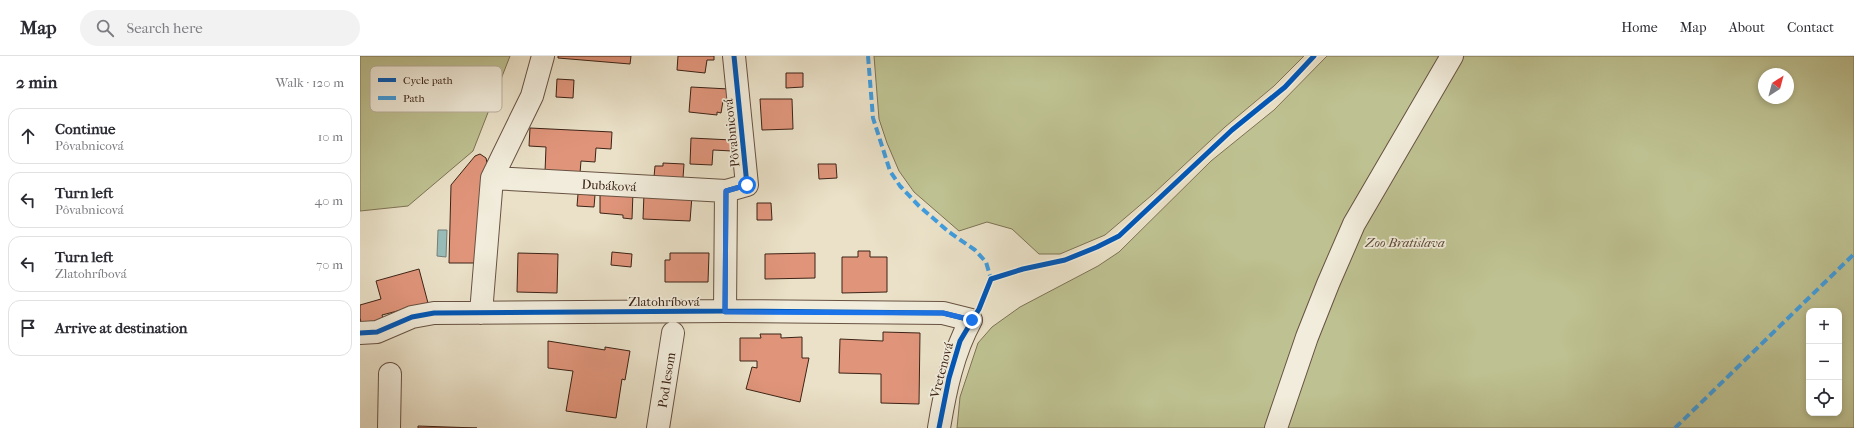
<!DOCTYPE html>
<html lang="en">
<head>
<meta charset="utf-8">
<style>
	:root { --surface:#fff; --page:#f2f2f3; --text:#2b2b33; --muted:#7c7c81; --line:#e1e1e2 }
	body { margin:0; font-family:"IM FELL French Canon",serif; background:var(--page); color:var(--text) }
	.controls { position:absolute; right:12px; bottom:12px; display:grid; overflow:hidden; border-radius:8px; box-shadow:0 2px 6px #0003 }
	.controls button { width:36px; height:36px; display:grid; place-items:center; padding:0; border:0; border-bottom:1px solid var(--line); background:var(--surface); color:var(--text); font:20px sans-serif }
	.compass { position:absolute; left:1398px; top:12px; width:36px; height:36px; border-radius:50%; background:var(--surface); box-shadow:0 2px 6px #0003; rotate:36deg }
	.stop { position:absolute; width:12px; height:12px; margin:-9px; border:3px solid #1a73e8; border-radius:50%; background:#fff }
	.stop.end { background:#1a73e8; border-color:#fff; box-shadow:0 1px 4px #0008 }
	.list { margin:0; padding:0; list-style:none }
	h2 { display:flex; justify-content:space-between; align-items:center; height:52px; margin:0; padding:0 16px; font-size:17px }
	h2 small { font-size:13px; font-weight:400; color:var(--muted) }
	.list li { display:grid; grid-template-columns:26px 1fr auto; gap:12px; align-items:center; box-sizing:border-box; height:56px; margin:0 8px 8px; padding:0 8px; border:1px solid var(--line); border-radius:12px }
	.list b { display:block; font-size:15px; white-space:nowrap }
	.list p { margin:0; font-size:13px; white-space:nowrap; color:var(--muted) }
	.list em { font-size:13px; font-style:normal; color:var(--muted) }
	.icon { flex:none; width:22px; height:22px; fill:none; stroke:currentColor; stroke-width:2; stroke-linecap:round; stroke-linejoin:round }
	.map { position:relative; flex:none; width:1494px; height:372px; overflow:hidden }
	header { display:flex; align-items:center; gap:24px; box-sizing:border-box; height:56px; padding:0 20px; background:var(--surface); border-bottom:1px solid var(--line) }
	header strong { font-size:19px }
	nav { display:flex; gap:22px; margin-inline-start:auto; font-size:14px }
	.search { width:280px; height:36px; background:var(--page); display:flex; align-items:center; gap:10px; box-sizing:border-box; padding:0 14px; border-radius:22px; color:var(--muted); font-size:15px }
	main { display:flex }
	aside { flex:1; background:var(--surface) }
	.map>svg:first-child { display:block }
</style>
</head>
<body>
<header>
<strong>Map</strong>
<div class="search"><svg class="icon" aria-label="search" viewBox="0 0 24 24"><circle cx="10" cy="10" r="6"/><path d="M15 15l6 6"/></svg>Search here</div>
<nav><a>Home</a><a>Map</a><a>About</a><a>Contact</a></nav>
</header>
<main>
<aside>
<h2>2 min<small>Walk · 120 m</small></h2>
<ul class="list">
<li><svg class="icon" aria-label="ahead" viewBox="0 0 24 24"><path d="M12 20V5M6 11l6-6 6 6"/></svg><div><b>Continue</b><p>Pôvabnicová</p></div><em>10 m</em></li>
<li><svg class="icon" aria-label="left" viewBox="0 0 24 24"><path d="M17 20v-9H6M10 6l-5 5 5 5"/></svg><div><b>Turn left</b><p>Pôvabnicová</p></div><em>40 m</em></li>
<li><svg class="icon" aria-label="left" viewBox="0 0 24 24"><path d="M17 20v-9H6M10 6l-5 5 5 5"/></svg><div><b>Turn left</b><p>Zlatohríbová</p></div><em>70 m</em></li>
<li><svg class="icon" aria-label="arrive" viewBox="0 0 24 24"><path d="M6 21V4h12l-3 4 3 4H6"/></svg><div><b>Arrive at destination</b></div></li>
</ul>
</aside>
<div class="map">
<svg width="1494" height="372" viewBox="0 0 1494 372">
	<rect width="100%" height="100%" fill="#eae1c8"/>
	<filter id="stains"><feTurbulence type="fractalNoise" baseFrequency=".005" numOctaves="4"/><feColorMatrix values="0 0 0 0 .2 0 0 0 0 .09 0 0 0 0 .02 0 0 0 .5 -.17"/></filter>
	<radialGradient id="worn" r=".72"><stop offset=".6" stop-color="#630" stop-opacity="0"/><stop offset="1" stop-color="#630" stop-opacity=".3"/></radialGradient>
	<path fill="#bec191" stroke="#7e7254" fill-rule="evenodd" d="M 0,0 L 150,0 L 113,95 L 48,150 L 0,155 Z
		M 514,0 L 944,0 L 914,30 L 865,71 L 792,139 L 745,179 L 700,198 L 679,198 L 652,173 L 627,166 L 599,175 L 554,136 L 539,115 L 527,87 L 519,63 Z
		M 967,0 L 1494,0 L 1494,372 L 597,372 L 600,341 L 618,287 L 632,271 L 660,251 L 738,210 L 759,196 L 851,105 L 914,54 ZM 1404,18 L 1428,18 L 1428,42 L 1404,42 ZM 1449,255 L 1479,255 L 1479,357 L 1449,357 Z"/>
	<path fill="#98bdb9" stroke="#747f78" d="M 78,174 L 87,174 L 86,201 L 77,200 Z"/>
	<path fill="#e0957b" stroke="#3d2316" d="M 198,0 L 271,0 L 270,8 L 198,2 Z
		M 318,0 L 354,0 L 354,4 L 347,4 L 345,17 L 317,14 Z
		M 426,17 L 443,17 L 443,31 L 426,32 Z
		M 197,23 L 214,24 L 213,42 L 196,41 Z
		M 331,31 L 369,33 L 368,46 L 363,45 L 361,57 L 357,56 L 357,59 L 329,56 Z
		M 400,43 L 432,43 L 433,73 L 402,74 Z
		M 170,72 L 252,76 L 251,93 L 236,92 L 235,106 L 221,105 L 220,117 L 185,116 L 186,91 L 169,90 Z
		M 331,82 L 372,84 L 372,95 L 353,94 L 352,109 L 330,108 Z
		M 120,98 L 126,102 L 127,107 L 117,207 L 89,207 L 91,129 L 115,100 Z
		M 303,107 L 324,108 L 323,122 L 294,121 L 295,110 L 303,110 Z
		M 458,108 L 476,108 L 477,122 L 459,123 Z
		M 240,135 L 273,136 L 272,163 L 263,162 L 263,159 L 240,157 Z
		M 284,137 L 332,140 L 330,165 L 283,163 Z
		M 218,138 L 235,139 L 234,151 L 217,150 Z
		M 397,147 L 411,147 L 412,164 L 397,164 Z
		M 498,195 L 510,195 L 510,201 L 527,201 L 527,236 L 482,237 L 482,201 L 498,201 Z
		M 252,196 L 272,198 L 271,211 L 251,209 Z
		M 158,197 L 198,198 L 197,237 L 157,236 Z
		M 310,197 L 349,197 L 348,226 L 305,226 L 305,204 L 310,204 Z
		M 455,197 L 455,222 L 405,223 L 405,198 Z
		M 59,213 L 68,247 L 22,259 L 24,266 L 2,270 L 0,262 L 0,249 L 21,243 L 16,225 Z
		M 523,276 L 560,277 L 559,348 L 521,347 L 521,318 L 479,317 L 480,283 L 523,285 Z
		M 400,278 L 421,278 L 421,282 L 442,281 L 442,302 L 449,302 L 440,346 L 386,333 L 392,311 L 397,312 L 397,305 L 380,305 L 380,282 L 401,282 Z
		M 188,285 L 245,294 L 245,291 L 270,295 L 265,324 L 262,323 L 256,362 L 206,355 L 213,315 L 188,312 Z
		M 58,370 L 117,372 L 58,372 Z"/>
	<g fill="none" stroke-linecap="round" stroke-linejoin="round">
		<defs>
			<path id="minor" d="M 132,122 L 366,135
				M 365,255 L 366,135 L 387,129 L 374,0
				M 121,257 L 132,122 L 172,40 L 183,0
				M 0,277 L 17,276 L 52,261 L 74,257 L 365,255 L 583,257 L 611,264 C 593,297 585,335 579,372
				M 29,372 L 30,318
				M 298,372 L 313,277
				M 916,372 L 947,281 L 968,228 L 994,168 L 1092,0"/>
		</defs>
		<use href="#minor" stroke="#685242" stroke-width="24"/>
		<use href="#minor" stroke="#f1ecdb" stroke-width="22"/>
		<path stroke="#3f9cdf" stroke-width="4" stroke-dasharray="8 4" stroke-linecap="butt" d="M 508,0 L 513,62 L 530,115 L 540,130 L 559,150 L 589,176 L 615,194 L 626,206 L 631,223 L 629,226
			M 1315,372 L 1494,198"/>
		<defs>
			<path id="cycleway" d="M 365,255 L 366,135 L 387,129 L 374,0
				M 0,277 L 17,276 L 52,261 L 74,257 L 365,255 L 583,257 L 611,264
				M 579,372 L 589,322 L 600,285 L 619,253 L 631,223 L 663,213 L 705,204 L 737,191 L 759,180 L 872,74 L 925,31 L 954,0"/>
		</defs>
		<use href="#cycleway" stroke="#f1ecdb" stroke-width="8"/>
		<use href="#cycleway" stroke="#0057b8" stroke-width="5"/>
	</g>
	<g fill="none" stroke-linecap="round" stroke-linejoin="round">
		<path stroke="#1a73e8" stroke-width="5" d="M 387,129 L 366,135 L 365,256 L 583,257 L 612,264"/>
	</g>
	<g text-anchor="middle" stroke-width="3.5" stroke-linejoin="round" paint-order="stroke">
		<g font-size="13" fill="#3d2316" stroke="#f1ecdb">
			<text transform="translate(371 77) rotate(-96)" y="5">Pôvabnicová</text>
			<text transform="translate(249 129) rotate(3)" y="5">Dubáková</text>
			<text x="304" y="250">Zlatohríbová</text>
			<text transform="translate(581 314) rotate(-75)" y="5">Vretenová</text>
			<text transform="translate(306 324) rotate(-81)" y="5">Pod lesom</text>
		</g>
		<g font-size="13" font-style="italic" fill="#5d4a35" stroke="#f1ecdb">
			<text x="1045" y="191">Zoo Bratislava</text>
		</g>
	</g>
	<rect x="10" y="10" width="132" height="46" rx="6" fill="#f1ecdb" stroke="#bbb0a0" stroke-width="1"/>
	<rect x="18" y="22" width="18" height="4" fill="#0057b8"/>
	<rect x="18" y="40" width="18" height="4" fill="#3f9cdf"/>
	<g font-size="11" fill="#3d2316">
		<text x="43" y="28">Cycle path</text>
		<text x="43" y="46">Path</text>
	</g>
	<rect width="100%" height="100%" filter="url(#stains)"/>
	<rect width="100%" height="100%" fill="url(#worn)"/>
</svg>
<div class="controls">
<button>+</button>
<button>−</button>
<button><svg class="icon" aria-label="locate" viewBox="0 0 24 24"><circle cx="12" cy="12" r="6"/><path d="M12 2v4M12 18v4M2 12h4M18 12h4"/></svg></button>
</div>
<svg class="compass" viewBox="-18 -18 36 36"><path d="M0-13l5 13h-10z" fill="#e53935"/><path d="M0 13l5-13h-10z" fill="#7c7c81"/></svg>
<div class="stop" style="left:387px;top:129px"></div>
<div class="stop end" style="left:612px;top:264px"></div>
</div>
</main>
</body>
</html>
